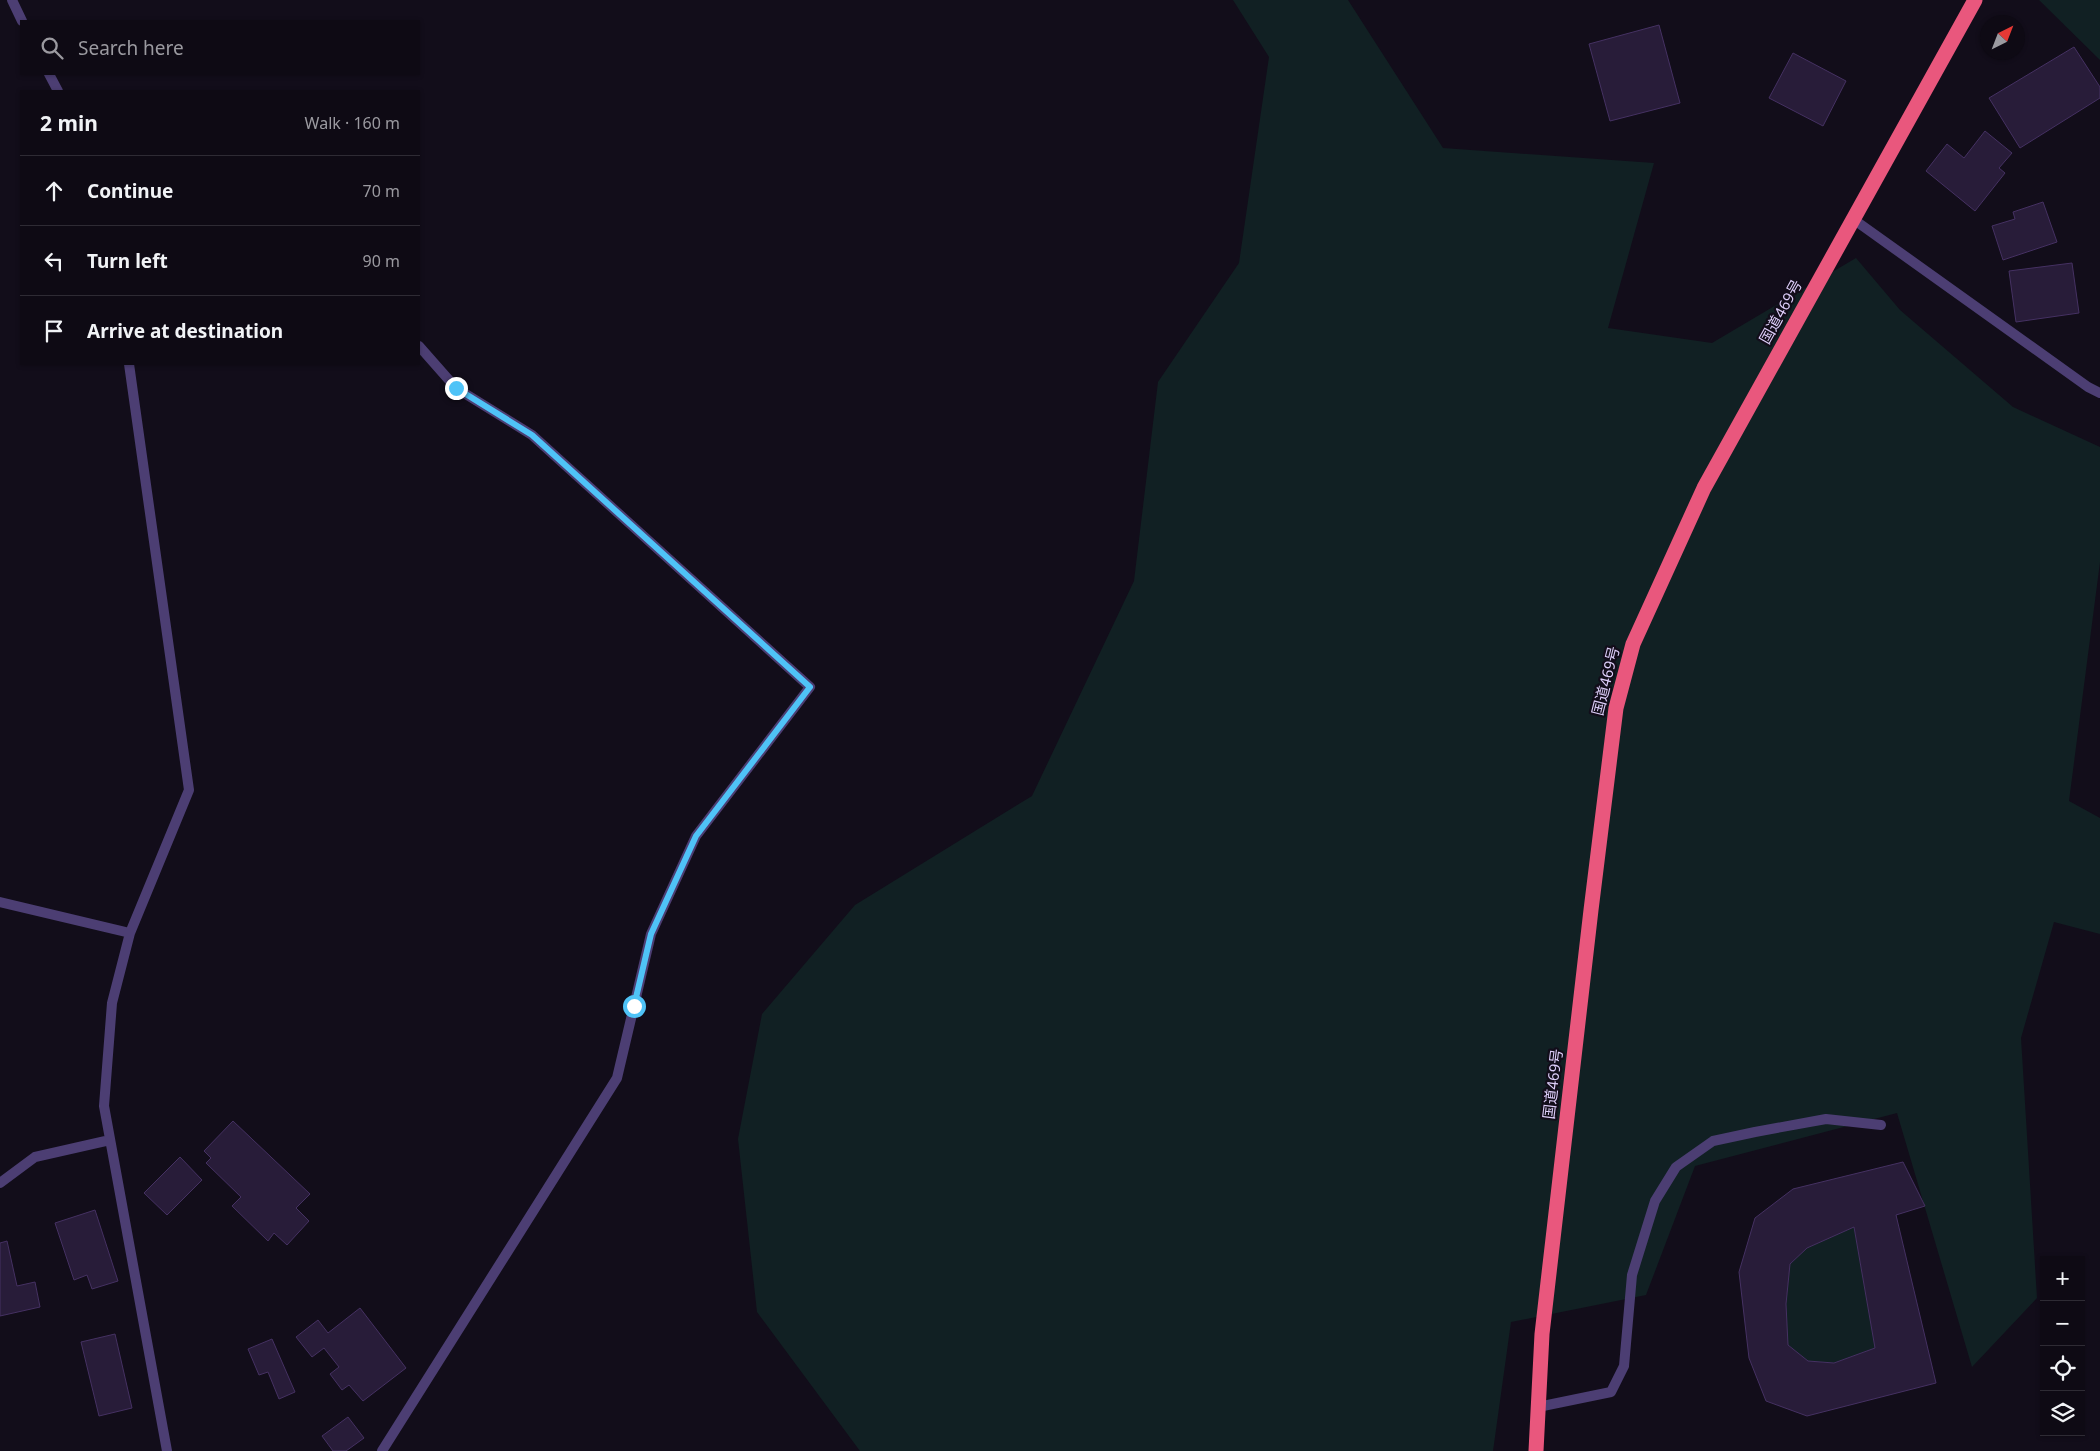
<!DOCTYPE html>
<html lang="en">
<head>
<meta charset="utf-8">
<style>
	:root { --surface:#0e0a14; --page:#17131d; --text:#f1f3f6; --muted:#9b9aa0; --line:#2e2b34 }
	body { margin:0; font-family:"Noto Sans","Noto Sans JP",sans-serif; background:var(--page); color:var(--text) }
	.controls { position:absolute; right:15px; bottom:15px; display:grid; overflow:hidden; border-radius:0px; box-shadow:0 1px 4px #0004 }
	.controls button { width:45px; height:45px; display:grid; place-items:center; padding:0; border:0; border-bottom:1px solid var(--line); background:var(--surface); color:var(--text); font:25px sans-serif }
	.compass { position:absolute; left:1980px; top:15px; width:45px; height:45px; border-radius:50%; background:var(--surface); box-shadow:0 1px 4px #0004; rotate:42deg }
	.stop { position:absolute; width:15px; height:15px; margin:-11px; border:4px solid #4fc3f7; border-radius:50%; background:#fff }
	.stop.end { background:#4fc3f7; border-color:#fff; box-shadow:0 1px 5px #0008 }
	.list { margin:0; padding:0; list-style:none }
	h2 { display:flex; justify-content:space-between; align-items:center; height:65px; margin:0; padding:0 20px; font-size:21px }
	h2 small { font-size:16px; font-weight:400; color:var(--muted) }
	.list li { display:grid; grid-template-columns:32px 1fr auto; gap:15px; align-items:center; box-sizing:border-box; height:70px; padding:0 20px; border-top:1px solid var(--line) }
	.list b { display:block; font-size:19px; white-space:nowrap }
	.list em { font-size:16px; font-style:normal; color:var(--muted) }
	.icon { flex:none; width:28px; height:28px; fill:none; stroke:currentColor; stroke-width:2; stroke-linecap:round; stroke-linejoin:round }
	.map { position:relative; flex:none; width:2100px; height:1451px; overflow:hidden }
	.search { position:absolute; background:var(--surface); box-shadow:0 1px 4px #0004; left:20px; top:20px; width:400px; height:55px; display:flex; align-items:center; gap:12px; box-sizing:border-box; padding:0 18px; border-radius:0px; color:var(--muted); font-size:19px }
	.panel { position:absolute; background:var(--surface); box-shadow:0 1px 4px #0004; left:20px; top:90px; width:400px; height:275px; border-radius:0px }
	.map>svg:first-child { display:block }
</style>
</head>
<body>
<div class="map">
<svg width="2100" height="1451" viewBox="0 0 2100 1451">
	<rect width="100%" height="100%" fill="#120d1a"/>
	<path fill="#112023" d="M 1233,0 L 1348,0 L 1443,148 L 1654,163 L 1608,328 L 1712,343 L 1856,258 L 1900,310 L 2013,407 L 2100,447 L 2100,562 L 2069,801 L 2100,818 L 2100,934 L 2054,922 L 2021,1038 L 2037,1298 L 1972,1367 L 1897,1113 L 1695,1166 L 1646,1295 L 1511,1322 L 1493,1451 L 860,1451 L 757,1312 L 738,1139 L 762,1014 L 855,905 L 1032,796 L 1134,581 L 1158,382 L 1239,263 L 1269,57 Z
		M 2039,0 L 2100,0 L 2100,60 Z
		M 1854,1227 L 1875,1348 L 1834,1363 L 1808,1361 L 1788,1345 L 1786,1304 L 1790,1264 L 1807,1248 Z"/>
	<path fill="#281c39" stroke="#453162" fill-rule="evenodd" d="M 1659,25 L 1680,103 L 1610,121 L 1589,44 Z
		M 2074,47 L 2100,87 L 2100,98 L 2020,148 L 1989,98 Z
		M 1793,53 L 1846,81 L 1823,126 L 1769,98 Z
		M 1985,131 L 2012,153 L 1999,168 L 2005,173 L 1975,211 L 1926,171 L 1947,144 L 1964,158 Z
		M 2043,202 L 2057,242 L 2003,260 L 1992,226 L 2015,219 L 2013,212 Z
		M 2072,263 L 2079,313 L 2016,322 L 2009,271 Z
		M 233,1121 L 310,1194 L 296,1208 L 309,1221 L 287,1245 L 274,1233 L 268,1241 L 232,1206 L 241,1197 L 206,1163 L 211,1158 L 204,1151 Z
		M 180,1157 L 202,1180 L 167,1215 L 144,1193 Z
		M 1903,1162 L 1925,1206 L 1896,1215 L 1936,1383 L 1807,1416 L 1766,1401 L 1749,1358 L 1739,1272 L 1755,1218 L 1793,1189 ZM 1854,1227 L 1875,1348 L 1834,1363 L 1808,1361 L 1788,1345 L 1786,1304 L 1790,1264 L 1807,1248 Z
		M 95,1210 L 118,1281 L 92,1289 L 87,1275 L 74,1280 L 55,1223 Z
		M 7,1241 L 17,1286 L 35,1282 L 40,1307 L 0,1316 L 0,1243 Z
		M 360,1308 L 406,1368 L 363,1401 L 349,1385 L 342,1390 L 330,1374 L 339,1367 L 324,1348 L 312,1357 L 296,1337 L 318,1320 L 328,1333 Z
		M 115,1334 L 132,1408 L 99,1416 L 81,1342 Z
		M 272,1339 L 295,1392 L 279,1399 L 268,1372 L 259,1375 L 248,1349 Z
		M 348,1417 L 364,1438 L 346,1451 L 333,1451 L 322,1436 Z"/>
	<g fill="none" stroke-linecap="round" stroke-linejoin="round">
		<path stroke="#4c3e73" stroke-width="10" d="M 12,0 L 22,21
			M 49,74 L 58,91
			M 1853,219 L 2088,387 L 2100,393
			M 129,364 L 189,790 L 130,933 L 112,1003 L 104,1106 L 167,1451
			M 0,902 L 130,933
			M 0,1183 L 35,1157 L 110,1140
			M 1538,1407 L 1611,1392 L 1624,1366 L 1632,1275 L 1655,1201 L 1676,1167 L 1713,1141 L 1755,1132 L 1826,1119 L 1881,1125
			M 382,1451 L 617,1078 L 651,934 L 696,836 L 810,687 L 532,435 L 456,388 L 419,346"/>
		<path stroke="#e9577d" stroke-width="15" d="M 1536,1451 L 1542,1334 L 1591,910 L 1616,708 L 1633,644 L 1704,488 L 1975,0"/>
	</g>
	<g fill="none" stroke-linecap="round" stroke-linejoin="round">
		<path stroke="#4fc3f7" stroke-width="6" d="M 456,388 L 532,435 L 810,687 L 696,836 L 651,934 L 634,1006"/>
	</g>
	<g text-anchor="middle" stroke-width="4.5" stroke-linejoin="round" paint-order="stroke">
		<g font-size="15" fill="#dccdf8" stroke="#120d1a">
			<text transform="translate(1781 312) rotate(-61)" y="5">国道469号</text>
			<text transform="translate(1606 681) rotate(-76)" y="5">国道469号</text>
			<text transform="translate(1553 1084) rotate(-83)" y="5">国道469号</text>
		</g>
	</g>
</svg>
<div class="controls">
<button>+</button>
<button>−</button>
<button><svg class="icon" aria-label="locate" viewBox="0 0 24 24"><circle cx="12" cy="12" r="6"/><path d="M12 2v4M12 18v4M2 12h4M18 12h4"/></svg></button>
<button><svg class="icon" aria-label="layers" viewBox="0 0 24 24"><path d="M12 4l9 5-9 5-9-5zM3 14l9 5 9-5"/></svg></button>
</div>
<svg class="compass" viewBox="-18 -18 36 36"><path d="M0-13l5 13h-10z" fill="#e53935"/><path d="M0 13l5-13h-10z" fill="#9b9aa0"/></svg>
<div class="stop" style="left:634px;top:1006px"></div>
<div class="stop end" style="left:456px;top:388px"></div>
<div class="search"><svg class="icon" aria-label="search" viewBox="0 0 24 24"><circle cx="10" cy="10" r="6"/><path d="M15 15l6 6"/></svg>Search here</div>
<section class="panel">
<h2>2 min<small>Walk · 160 m</small></h2>
<ul class="list">
<li><svg class="icon" aria-label="ahead" viewBox="0 0 24 24"><path d="M12 20V5M6 11l6-6 6 6"/></svg><div><b>Continue</b></div><em>70 m</em></li>
<li><svg class="icon" aria-label="left" viewBox="0 0 24 24"><path d="M17 20v-9H6M10 6l-5 5 5 5"/></svg><div><b>Turn left</b></div><em>90 m</em></li>
<li><svg class="icon" aria-label="arrive" viewBox="0 0 24 24"><path d="M6 21V4h12l-3 4 3 4H6"/></svg><div><b>Arrive at destination</b></div></li>
</ul>
</section>
</div>
</body>
</html>
